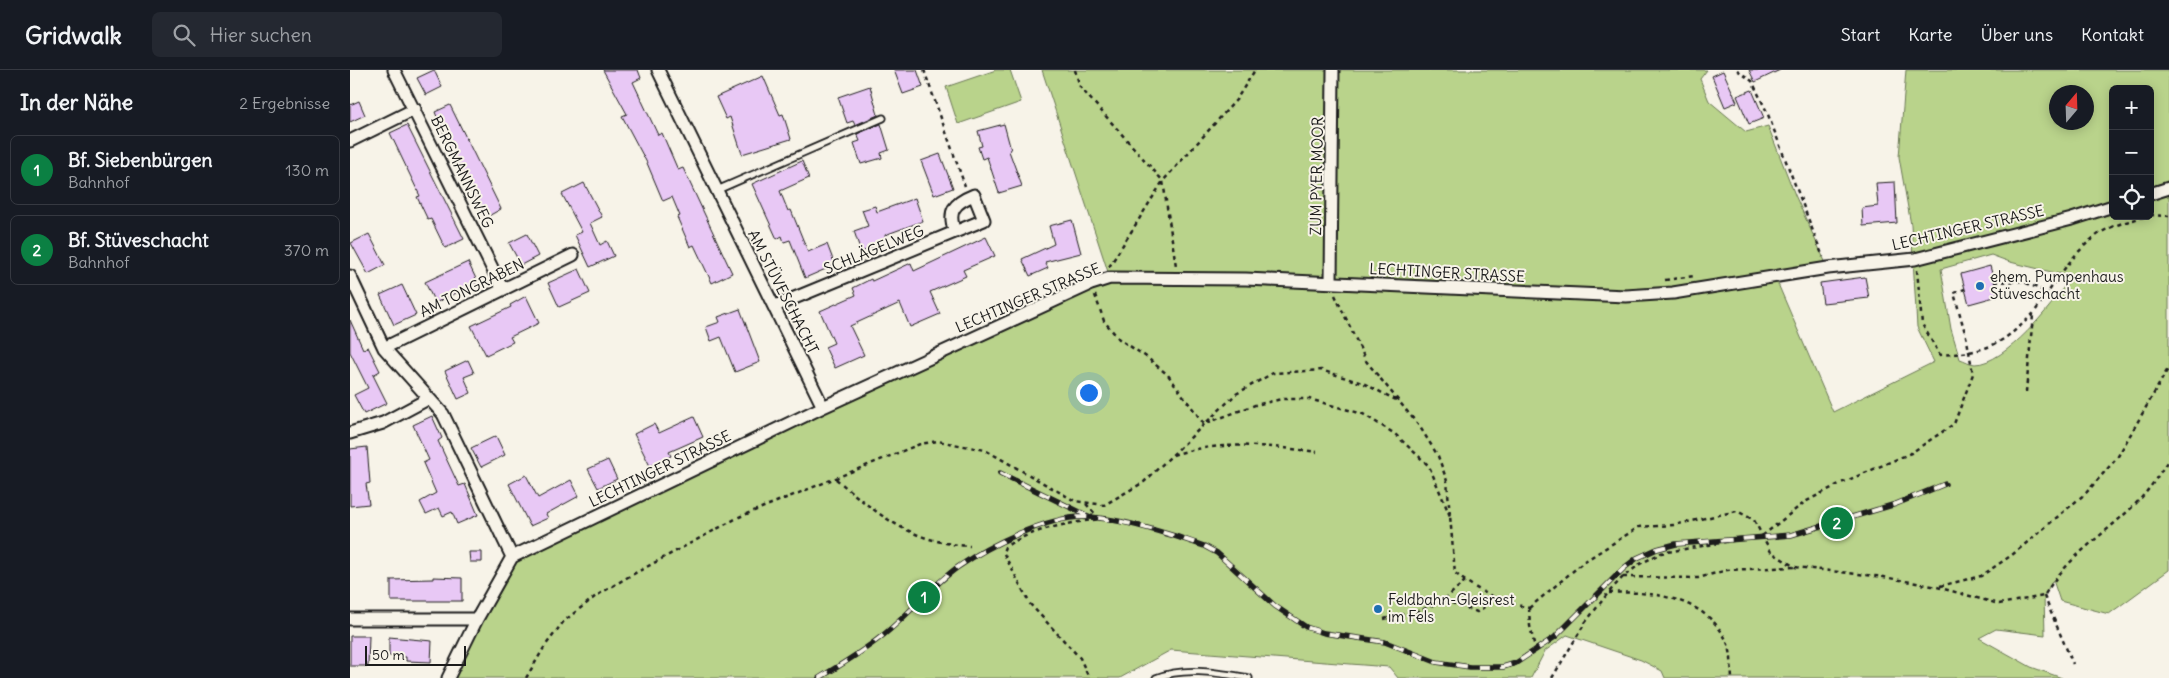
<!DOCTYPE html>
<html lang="de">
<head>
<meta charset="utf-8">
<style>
	:root { --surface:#171b24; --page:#242831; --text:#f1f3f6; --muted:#9ea1a6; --line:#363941; --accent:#0b8043 }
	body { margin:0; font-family:Delius,sans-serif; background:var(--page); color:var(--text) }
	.controls { position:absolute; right:15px; top:15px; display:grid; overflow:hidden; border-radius:8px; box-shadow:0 2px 12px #0003 }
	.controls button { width:45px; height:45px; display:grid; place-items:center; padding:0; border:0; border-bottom:1px solid var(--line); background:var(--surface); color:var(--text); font:25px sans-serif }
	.compass { position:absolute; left:1699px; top:15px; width:45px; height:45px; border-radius:50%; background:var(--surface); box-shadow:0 2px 12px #0003; rotate:19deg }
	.scale { position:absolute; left:15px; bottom:12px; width:101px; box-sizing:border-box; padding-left:5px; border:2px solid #1c1c1c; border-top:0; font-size:14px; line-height:18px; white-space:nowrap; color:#1c1c1c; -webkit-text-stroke:4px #f7f3e8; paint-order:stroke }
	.you { position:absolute; left:738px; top:322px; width:18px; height:18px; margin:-12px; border:4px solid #fff; border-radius:50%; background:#1a73e8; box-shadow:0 0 0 8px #1a73e833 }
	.badge { display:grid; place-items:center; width:32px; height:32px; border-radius:50%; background:var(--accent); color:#fff; font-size:16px; font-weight:700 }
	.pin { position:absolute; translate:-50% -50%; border:2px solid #fff; box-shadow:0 1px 5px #0006 }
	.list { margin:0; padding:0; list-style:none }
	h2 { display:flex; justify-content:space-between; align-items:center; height:65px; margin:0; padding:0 20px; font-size:21px }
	h2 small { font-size:16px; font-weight:400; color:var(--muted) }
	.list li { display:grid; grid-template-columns:32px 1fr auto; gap:15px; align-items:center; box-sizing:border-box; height:70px; margin:0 10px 10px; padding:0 10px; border:1px solid var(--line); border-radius:8px }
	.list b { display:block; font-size:19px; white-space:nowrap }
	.list p { margin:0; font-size:16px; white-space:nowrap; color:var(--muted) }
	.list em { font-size:16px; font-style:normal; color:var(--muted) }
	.icon { flex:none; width:28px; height:28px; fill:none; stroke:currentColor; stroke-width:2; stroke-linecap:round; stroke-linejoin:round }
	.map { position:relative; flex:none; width:1819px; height:608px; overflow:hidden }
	header { display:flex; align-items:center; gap:30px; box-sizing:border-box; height:70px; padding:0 25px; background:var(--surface); border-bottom:1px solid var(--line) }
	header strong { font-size:24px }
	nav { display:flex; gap:28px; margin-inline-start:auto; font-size:18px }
	.search { width:350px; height:45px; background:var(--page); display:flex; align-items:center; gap:12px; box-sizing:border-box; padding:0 18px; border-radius:8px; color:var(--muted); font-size:19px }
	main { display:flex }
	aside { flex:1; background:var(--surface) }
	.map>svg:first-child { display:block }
</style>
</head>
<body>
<header>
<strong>Gridwalk</strong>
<div class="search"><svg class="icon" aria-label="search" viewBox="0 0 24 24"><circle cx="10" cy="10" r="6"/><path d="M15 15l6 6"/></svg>Hier suchen</div>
<nav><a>Start</a><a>Karte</a><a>Über uns</a><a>Kontakt</a></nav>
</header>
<main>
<aside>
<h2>In der Nähe<small>2 Ergebnisse</small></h2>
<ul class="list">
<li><span class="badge">1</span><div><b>Bf. Siebenbürgen</b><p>Bahnhof</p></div><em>130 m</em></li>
<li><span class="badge">2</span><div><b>Bf. Stüveschacht</b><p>Bahnhof</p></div><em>370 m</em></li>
</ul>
</aside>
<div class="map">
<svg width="1819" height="608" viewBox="0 0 1819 608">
	<rect width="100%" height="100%" fill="#f7f3e8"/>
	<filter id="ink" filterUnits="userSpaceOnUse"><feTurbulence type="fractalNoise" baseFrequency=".02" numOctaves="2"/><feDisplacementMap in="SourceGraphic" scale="10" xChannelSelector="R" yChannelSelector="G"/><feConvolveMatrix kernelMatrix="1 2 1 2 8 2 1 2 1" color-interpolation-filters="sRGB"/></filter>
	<g filter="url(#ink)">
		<path fill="#b9d38b" stroke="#6a7854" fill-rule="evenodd" d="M 646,0 L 660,0 L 671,32 L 608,54 L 596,17 Z
			M 692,0 L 1357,0 L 1350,9 L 1359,31 L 1396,62 L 1418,56 L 1445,125 L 1478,198 L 1425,207 L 1483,342 L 1584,292 L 1567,257 L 1561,155 L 1549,87 L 1556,0 L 1819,0 L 1819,500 L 1759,544 L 1710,531 L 1703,510 L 1694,526 L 1695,565 L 1646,559 L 1629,568 L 1681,597 L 1712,608 L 1315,608 L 1312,601 L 1291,590 L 1217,565 L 1195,581 L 1181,608 L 1048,608 L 1039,597 L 821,580 L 770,608 L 98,608 L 162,487 L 760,208 ZM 1763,19 L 1800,19 L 1800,146 L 1763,146 ZM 1706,22 L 1736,22 L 1736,52 L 1706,52 ZM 1641,185 L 1660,192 L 1714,205 L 1717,212 C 1703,235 1655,294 1625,294 C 1620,294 1614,290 1610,289 L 1601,259 L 1591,199 Z"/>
		<path fill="#e8c8f5" stroke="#1c1c1c" d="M 84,0 L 92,17 L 76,25 L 67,8 Z
			M 253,0 L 288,0 L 291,8 L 283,12 L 308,65 L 312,63 L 328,100 L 333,98 L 382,203 L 362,213 L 344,175 L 340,177 L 327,147 L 330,146 L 322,127 L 313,131 L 297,93 L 272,46 L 277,44 Z
			M 544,0 L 567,0 L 573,17 L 553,24 Z
			M 1399,0 L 1430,0 L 1405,12 Z
			M 1373,1 L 1387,32 L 1375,37 L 1362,6 Z
			M 413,6 L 430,45 L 433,44 L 441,69 L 392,84 L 380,47 L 376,49 L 366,27 Z
			M 520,16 L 528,45 L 505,55 L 503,51 L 497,53 L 488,27 Z
			M 1402,20 L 1414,48 L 1399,54 L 1387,26 Z
			M 9,31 L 15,45 L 0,52 L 0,35 Z
			M 100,35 L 151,139 L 135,148 L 108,97 L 85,42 Z
			M 531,54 L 539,80 L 531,83 L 532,88 L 511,94 L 504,73 L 510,71 L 507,64 Z
			M 654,54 L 661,80 L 659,81 L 672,116 L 649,123 L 637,87 L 632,89 L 628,77 L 632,76 L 628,61 Z
			M 57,55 L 114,169 L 95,178 L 81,149 L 78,150 L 67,127 L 70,126 L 40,63 Z
			M 590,84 L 603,118 L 584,125 L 571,91 Z
			M 452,91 L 459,108 L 430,121 L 438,141 L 441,140 L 458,182 L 477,174 L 485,195 L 455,208 L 440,170 L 434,172 L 432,166 L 427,169 L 402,114 Z
			M 1545,112 L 1547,153 L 1513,156 L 1512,138 L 1528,136 L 1526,113 Z
			M 234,113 L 252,147 L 240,153 L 250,175 L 257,171 L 264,186 L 240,197 L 225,165 L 232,162 L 212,124 Z
			M 565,128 L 573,151 L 535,165 L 537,173 L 511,182 L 504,161 L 518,156 L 512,140 L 525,136 L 527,142 Z
			M 722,150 L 731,183 L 695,192 L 698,198 L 680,206 L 672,189 L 704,174 L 699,156 Z
			M 19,164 L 35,195 L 18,204 L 1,173 Z
			M 177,164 L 188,186 L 171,195 L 159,173 Z
			M 636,167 L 645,186 L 613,200 L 616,206 L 580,222 L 590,244 L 560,257 L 550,233 L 500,256 L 514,285 L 485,298 L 475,277 L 484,273 L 470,241 L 506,225 L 503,218 L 521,209 L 522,211 L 561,193 L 564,201 Z
			M 118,192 L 128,213 L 85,233 L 75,212 Z
			M 1640,196 L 1648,226 L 1619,234 L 1611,204 Z
			M 229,199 L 240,223 L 209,237 L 198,213 Z
			M 1515,207 L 1519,228 L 1473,233 L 1470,213 Z
			M 52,215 L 66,245 L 44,255 L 30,225 Z
			M 176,226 L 189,253 L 160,267 L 163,272 L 136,285 L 121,256 L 161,237 L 160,235 Z
			M 390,239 L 410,292 L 385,302 L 371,267 L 361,271 L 356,257 L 370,252 L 368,247 Z
			M 0,250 L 13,279 L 18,277 L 30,301 L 23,305 L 37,333 L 14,344 L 4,325 L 18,318 L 0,282 Z
			M 118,290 L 124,303 L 114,307 L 121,323 L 108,329 L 95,301 Z
			M 82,346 L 92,368 L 88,371 L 109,416 L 115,414 L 128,445 L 107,454 L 102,442 L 93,446 L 89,438 L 76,444 L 70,432 L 86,423 L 73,393 L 79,390 L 63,355 Z
			M 344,347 L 353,367 L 319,382 L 321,386 L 300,396 L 284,364 L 304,354 L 309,363 Z
			M 146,366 L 155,385 L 131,397 L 121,378 Z
			M 17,377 L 20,413 L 16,414 L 19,434 L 0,436 L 0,379 Z
			M 258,390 L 267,409 L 248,418 L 238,399 Z
			M 176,405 L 188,428 L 221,410 L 229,426 L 196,444 L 198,448 L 180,456 L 159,414 Z
			M 119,482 L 132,482 L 132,492 L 120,492 Z
			M 83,507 L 112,508 L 112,531 L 41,531 L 41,510 L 83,509 Z
			M 0,566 L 19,566 L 18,596 L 0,596 Z
			M 39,567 L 82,571 L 81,592 L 56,591 L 56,587 L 39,586 Z"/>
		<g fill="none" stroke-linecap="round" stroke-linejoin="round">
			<defs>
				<path id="lane" d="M 365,121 L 533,48
					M 806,608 C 835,596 869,603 899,608"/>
				<path id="street" d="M 44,0 L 152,218
					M 308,0 L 473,337
					M 0,71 L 65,39
					M 1800,124 L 1819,118
					M 0,206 L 34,278 L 93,344 L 162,487
					M 981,212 L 983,0
					M 425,236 L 634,150 L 624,125 C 604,133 597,141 605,162
					M 34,278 L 223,185
					M 0,363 L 33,353 L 78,329
					M 0,549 L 127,549
					M 98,608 L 127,549 L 162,487 L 473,337 L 741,214 L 760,208 L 896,209 L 1276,226 L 1323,223 L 1478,198 L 1565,189 L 1722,149 L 1763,136"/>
			</defs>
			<use href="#lane" stroke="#1c1c1c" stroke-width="9"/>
			<use href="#street" stroke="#1c1c1c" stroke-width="15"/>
			<path stroke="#1c1c1c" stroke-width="2.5" stroke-dasharray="4 4" stroke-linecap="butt" d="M 574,0 L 615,116
				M 725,0 L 730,17 L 813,111 L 826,196
				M 1387,0 L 1402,11 L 1417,42 L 1473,187
				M 1800,145 L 1819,146
				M 759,197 L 813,111 L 886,30 L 905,0
				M 1567,200 L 1572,254 L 1590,285 C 1637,282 1650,276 1683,244 C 1702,218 1720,185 1746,166 C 1760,155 1780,151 1797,146
				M 1315,210 L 1344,206
				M 1644,212 L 1672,211 L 1698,223
				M 745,225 L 754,251 L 769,269 L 795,286 L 818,305 L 854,354 L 905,335 L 932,329 L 959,329 L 1013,344 L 1045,364 L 1079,396 L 1100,446
				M 985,225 L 1016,291 L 1070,357 L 1088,386 L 1097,411 L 1105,503 C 1128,522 1150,531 1179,538
				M 1676,322 L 1683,245
				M 823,385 C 869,370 920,376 967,382
				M 486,409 C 530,446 560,472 620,476
				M 736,434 L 750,449 C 719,453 681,459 655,477 L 653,482 L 680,534 L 730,588 L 739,608
				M 1273,507 L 1348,508 L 1377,500 L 1444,497
				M 1590,516 L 1631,506 L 1662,485 L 1736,423 L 1767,388 L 1819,297
				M 1259,523 C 1304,520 1362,529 1379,577 C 1382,586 1381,598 1382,608
				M 1694,526 L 1723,594
				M 1094,530 L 1127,542 L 1146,529
				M 1179,538 L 1235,491 L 1289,457 L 1324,455 L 1387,441 L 1404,450 L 1421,482 L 1445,497 L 1534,507 L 1587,517 L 1649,534 L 1694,526 C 1719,483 1760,462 1792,427 C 1802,416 1811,401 1819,389
				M 1179,538 L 1180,556 L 1185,578
				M 1034,549 L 1072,540 L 1094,530 L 1115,511
				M 176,608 L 195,576 L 214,551 L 246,526 L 278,507 L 389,447 L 570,374 L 588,371 L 635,380 L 725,431 L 754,435 L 794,412 L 886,324 L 923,303 L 971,300 L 1015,314 L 1046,330
				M 1202,608 L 1235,553 L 1258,523 L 1273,507 L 1290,494 L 1311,483 L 1412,466 L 1455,432 L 1489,414 L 1561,383 L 1604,354 L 1623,304 L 1617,270 L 1604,223 L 1615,219"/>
			<use href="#lane" stroke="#f7f3e8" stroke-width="5.5"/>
			<use href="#street" stroke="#f7f3e8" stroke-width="11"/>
			<defs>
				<path id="rail" d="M 650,403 L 736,445
					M 469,608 C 491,595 512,582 532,566 C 559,545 580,517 608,497 C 638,476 699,445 737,447 C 769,448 824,465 854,476 L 867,483 L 925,536 L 956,557 L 974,563 L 1035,572 L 1086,592 L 1120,597 L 1153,597 L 1166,593 L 1205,567 L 1274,498 L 1287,488 L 1307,479 L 1326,474 L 1441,465 L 1546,434 L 1595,414"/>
			</defs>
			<use href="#rail" stroke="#1c1c1c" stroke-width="5.5"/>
			<use href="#rail" stroke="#f7f3e8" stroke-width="4" stroke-dasharray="11" stroke-linecap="butt"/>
		</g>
	</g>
	<g fill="#1f6fb2" stroke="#f7f3e8" stroke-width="2">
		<circle cx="1630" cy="216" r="5"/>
		<circle cx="1028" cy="539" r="5"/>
	</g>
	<g text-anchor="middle" stroke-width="4" stroke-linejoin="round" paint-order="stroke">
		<g font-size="15" fill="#1c1c1c" stroke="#f7f3e8">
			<text transform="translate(112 102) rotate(64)" y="5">BERGMANNSWEG</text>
			<text transform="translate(967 106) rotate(-89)" y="5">ZUM PYER MOOR</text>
			<text transform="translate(1618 158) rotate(-13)" y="5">LECHTINGER STRASSE</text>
			<text transform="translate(524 180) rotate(-22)" y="5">SCHLÄGELWEG</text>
			<text transform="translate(1097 203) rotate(3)" y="5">LECHTINGER STRASSE</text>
			<text transform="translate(122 218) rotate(-26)" y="5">AM TONGRABEN</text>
			<text transform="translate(433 222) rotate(63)" y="5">AM STÜVESCHACHT</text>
			<text transform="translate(678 228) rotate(-23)" y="5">LECHTINGER STRASSE</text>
			<text transform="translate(310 399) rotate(-26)" y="5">LECHTINGER STRASSE</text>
		</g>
		<g font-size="15" fill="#1c1c1c" stroke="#f7f3e8" text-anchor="start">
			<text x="1640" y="212">ehem. Pumpenhaus<tspan x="1640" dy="17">Stüveschacht</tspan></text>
			<text x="1038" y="535">Feldbahn-Gleisrest<tspan x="1038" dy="17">im Fels</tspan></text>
		</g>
	</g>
</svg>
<div class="controls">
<button>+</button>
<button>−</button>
<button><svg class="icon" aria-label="locate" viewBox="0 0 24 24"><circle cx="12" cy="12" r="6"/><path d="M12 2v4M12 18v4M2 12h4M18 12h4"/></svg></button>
</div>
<svg class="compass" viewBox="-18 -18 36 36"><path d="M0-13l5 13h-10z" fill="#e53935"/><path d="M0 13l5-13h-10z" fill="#9ea1a6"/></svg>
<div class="scale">50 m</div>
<div class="you"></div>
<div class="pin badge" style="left:574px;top:527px">1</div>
<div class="pin badge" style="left:1487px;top:453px">2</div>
</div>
</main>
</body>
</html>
